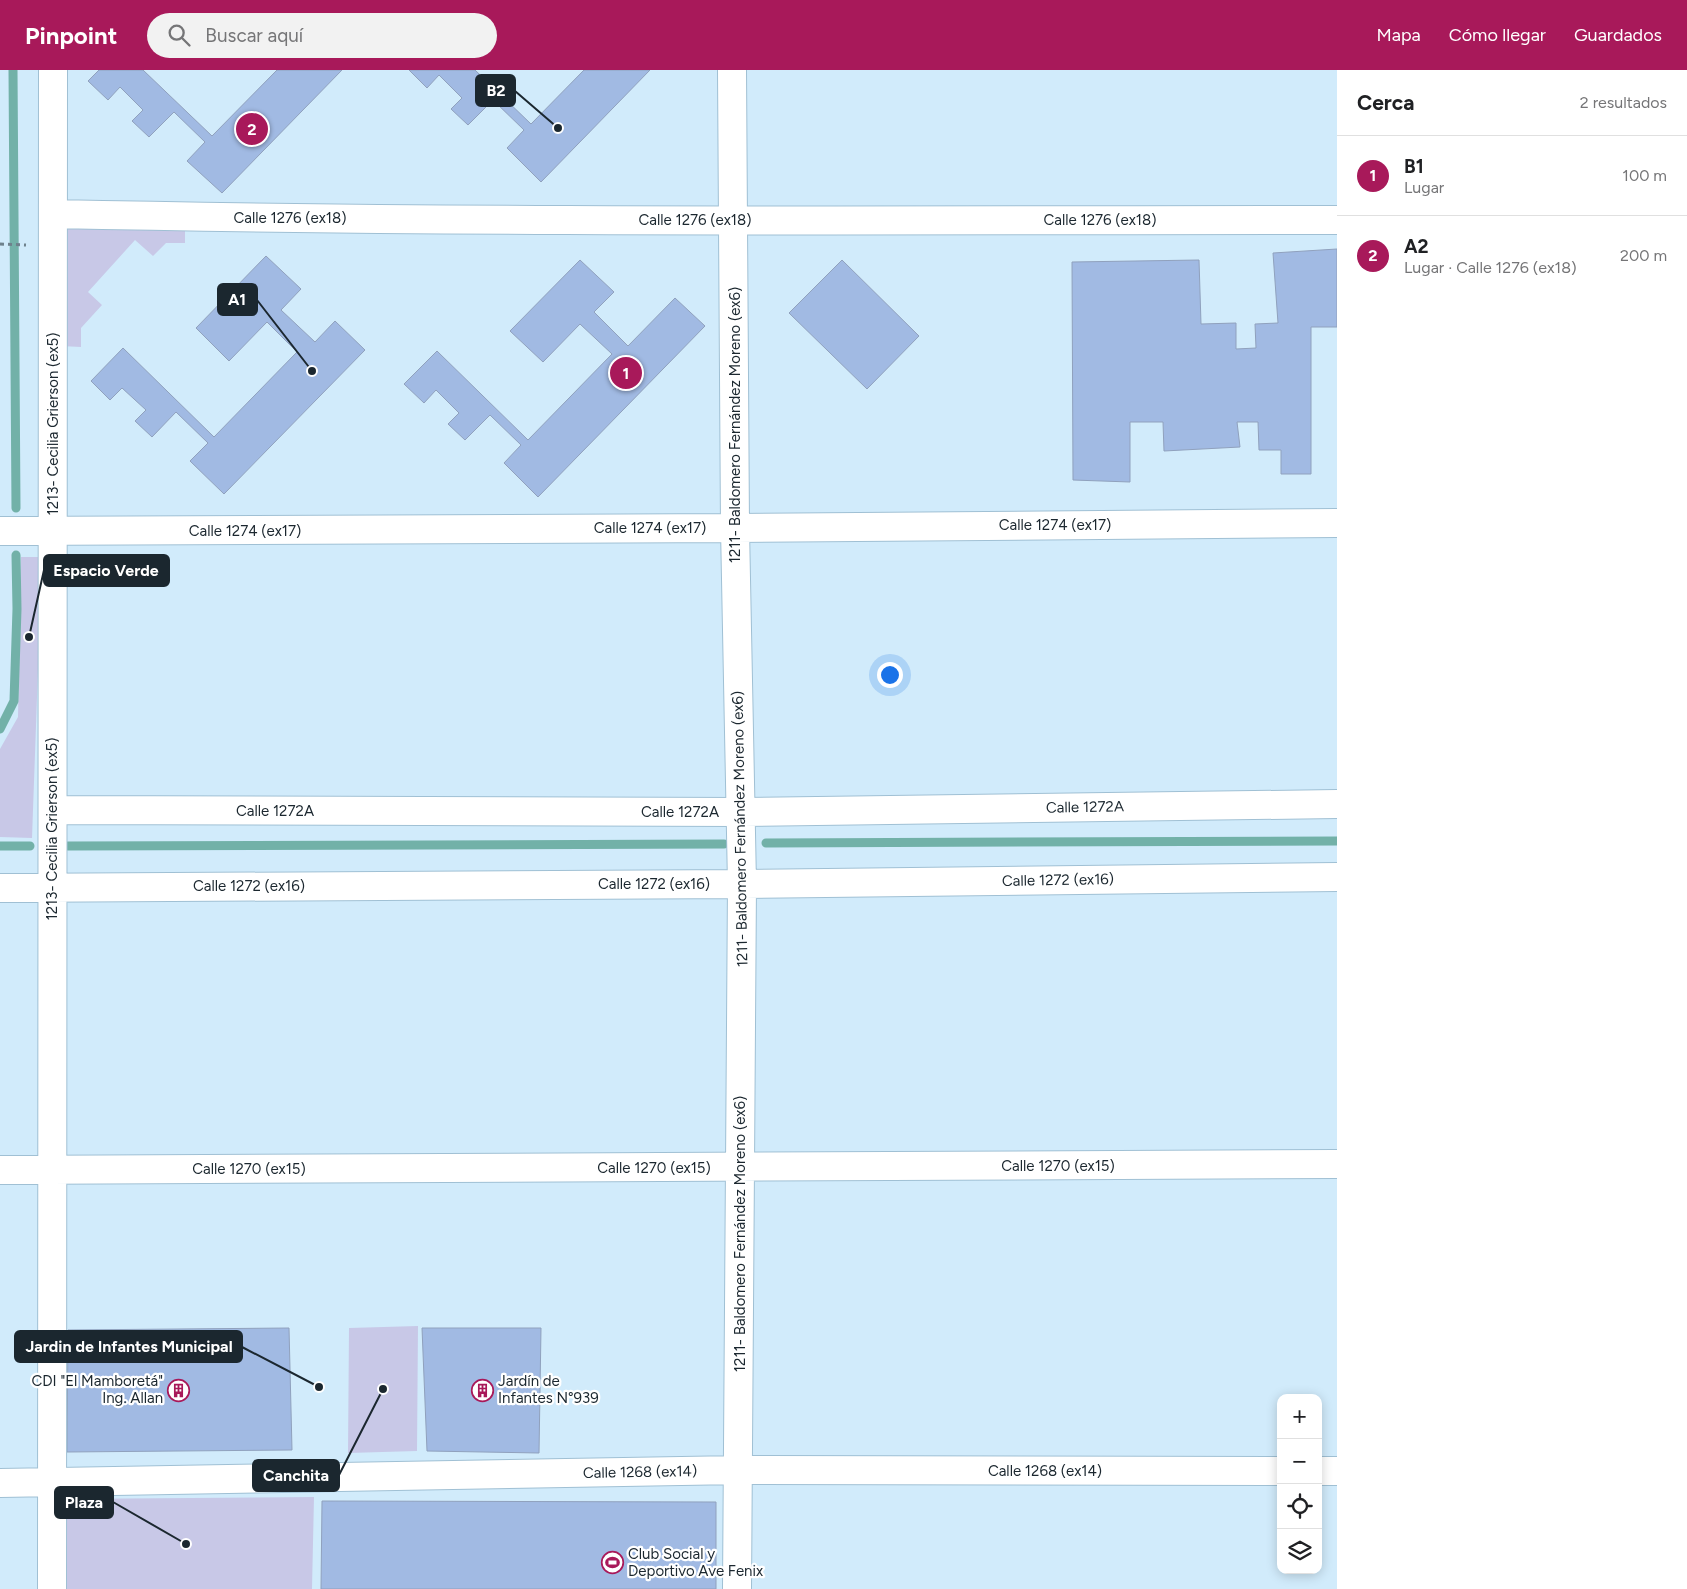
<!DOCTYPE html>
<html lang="es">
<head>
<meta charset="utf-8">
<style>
	:root { --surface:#fff; --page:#f2f2f2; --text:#202124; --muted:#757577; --line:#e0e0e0; --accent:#a8195a }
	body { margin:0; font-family:Figtree,sans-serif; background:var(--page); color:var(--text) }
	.controls { position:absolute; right:15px; bottom:15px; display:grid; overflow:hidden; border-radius:10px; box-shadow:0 2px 12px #0003 }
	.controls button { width:45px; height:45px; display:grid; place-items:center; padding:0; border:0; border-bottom:1px solid var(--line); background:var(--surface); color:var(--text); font:25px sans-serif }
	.you { position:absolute; left:889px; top:604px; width:18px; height:18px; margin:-12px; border:4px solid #fff; border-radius:50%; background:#1a73e8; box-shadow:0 0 0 8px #1a73e833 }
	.badge { display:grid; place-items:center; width:32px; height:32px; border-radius:50%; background:var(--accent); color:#fff; font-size:16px; font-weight:700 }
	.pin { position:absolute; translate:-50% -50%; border:2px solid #fff; box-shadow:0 1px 5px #0006 }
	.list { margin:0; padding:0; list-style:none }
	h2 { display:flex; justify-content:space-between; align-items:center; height:65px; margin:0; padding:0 20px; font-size:21px }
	h2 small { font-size:16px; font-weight:400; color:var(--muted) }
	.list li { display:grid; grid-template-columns:32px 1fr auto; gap:15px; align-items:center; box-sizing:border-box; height:80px; padding:0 20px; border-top:1px solid var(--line) }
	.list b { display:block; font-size:19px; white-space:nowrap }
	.list p { margin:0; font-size:16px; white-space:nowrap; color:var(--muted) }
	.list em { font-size:16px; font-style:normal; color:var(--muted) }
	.icon { flex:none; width:28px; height:28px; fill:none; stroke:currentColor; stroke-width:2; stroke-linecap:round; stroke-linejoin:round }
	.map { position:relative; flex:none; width:1337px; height:1519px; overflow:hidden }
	header { display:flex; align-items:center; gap:30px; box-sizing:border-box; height:70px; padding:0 25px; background:var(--accent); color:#fff }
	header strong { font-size:24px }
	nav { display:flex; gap:28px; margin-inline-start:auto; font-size:18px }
	.search { width:350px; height:45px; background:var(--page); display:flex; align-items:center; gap:12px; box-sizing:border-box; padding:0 18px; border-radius:28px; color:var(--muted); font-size:19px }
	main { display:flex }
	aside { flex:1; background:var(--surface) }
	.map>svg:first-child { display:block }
</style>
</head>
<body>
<header>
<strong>Pinpoint</strong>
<div class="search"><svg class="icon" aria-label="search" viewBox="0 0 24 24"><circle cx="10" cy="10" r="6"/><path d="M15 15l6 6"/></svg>Buscar aquí</div>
<nav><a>Mapa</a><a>Cómo llegar</a><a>Guardados</a></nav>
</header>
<main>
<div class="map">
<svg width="1337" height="1519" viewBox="0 0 1337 1519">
	<rect width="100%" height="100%" fill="#d1ebfb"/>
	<path fill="#c8c8e7" d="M 60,149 L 185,149 L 185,173 L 166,173 L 153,186 L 135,170 L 88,222 L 102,235 L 81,258 L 81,277 L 61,276 Z
		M 21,487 L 42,487 L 32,768 L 0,767 L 0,679 L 18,647 Z
		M 418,1256 L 417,1381 L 348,1383 L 349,1258 Z
		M 314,1427 L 312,1519 L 59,1519 L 61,1429 Z"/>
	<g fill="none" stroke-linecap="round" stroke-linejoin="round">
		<path stroke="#72b1a8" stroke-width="9" d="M 13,0 L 16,438
			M 0,659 L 14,631 L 17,539 L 16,485
			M 766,773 L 1337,771
			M 0,776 L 30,776
			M 68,776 L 724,774"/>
	</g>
	<path fill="#a1bae3" stroke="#90a1bd" d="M 99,0 L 143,0 L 212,66 L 277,0 L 342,0 L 222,123 L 187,91 L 205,72 L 174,42 L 149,67 L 132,51 L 143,40 L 120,17 L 108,30 L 88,11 Z
		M 409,0 L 475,0 L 531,54 L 584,0 L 650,0 L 541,112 L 507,78 L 524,60 L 493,30 L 468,55 L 451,39 L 462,28 L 439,5 L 427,18 Z
		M 1337,179 L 1337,257 L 1311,257 L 1311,404 L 1281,404 L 1281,380 L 1259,380 L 1258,352 L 1237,352 L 1240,377 L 1164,381 L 1163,352 L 1130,352 L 1130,412 L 1073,410 L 1072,192 L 1199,190 L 1201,254 L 1236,253 L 1236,279 L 1256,278 L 1255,254 L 1278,253 L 1273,183 Z
		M 266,186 L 301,219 L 281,240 L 315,272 L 335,251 L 365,280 L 224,424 L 190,391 L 208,373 L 176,342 L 152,367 L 135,351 L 146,340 L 122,318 L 110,330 L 91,311 L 123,278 L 214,367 L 297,282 L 267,252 L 229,291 L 196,258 Z
		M 580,190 L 614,222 L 594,242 L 628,276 L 675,228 L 705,256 L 538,427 L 504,393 L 521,375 L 490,345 L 465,370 L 448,354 L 459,343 L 436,320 L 424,333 L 404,314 L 437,281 L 528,370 L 612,284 L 580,254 L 543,292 L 510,261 Z
		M 842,190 L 919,266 L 867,319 L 789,243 Z
		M 289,1258 L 292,1380 L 67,1382 L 68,1260 Z
		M 422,1258 L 541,1258 L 539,1383 L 427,1381 Z
		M 322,1431 L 716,1432 L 716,1519 L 321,1519 Z"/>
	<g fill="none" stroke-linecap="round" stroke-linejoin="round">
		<defs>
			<path id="minor" d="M 732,0 L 735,458 L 742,814 L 737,1519
				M 54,144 C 481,153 909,150 1337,150
				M 0,461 L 735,458 L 1337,453
				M 53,740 L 740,742 L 1337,734
				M 0,818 L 742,814 L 1337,807
				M 0,1100 L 1337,1094
				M 1318,1401 L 1337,1401
				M 0,1413 L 739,1400 L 1281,1401
				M 52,1519 L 53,0"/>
		</defs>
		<use href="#minor" stroke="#a0c0d4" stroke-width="30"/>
		<path stroke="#6e818c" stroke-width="3" stroke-dasharray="4 4" stroke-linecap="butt" d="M 0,174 L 26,175"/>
		<use href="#minor" stroke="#fff" stroke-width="28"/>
	</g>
	<defs>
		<symbol id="building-ring" viewBox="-11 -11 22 22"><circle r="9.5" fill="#fff" stroke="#a8195a" stroke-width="1.5"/><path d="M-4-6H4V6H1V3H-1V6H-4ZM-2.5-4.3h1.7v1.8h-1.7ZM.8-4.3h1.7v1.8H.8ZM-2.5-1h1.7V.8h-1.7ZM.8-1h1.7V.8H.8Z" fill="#a8195a"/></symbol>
		<symbol id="stadium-ring" viewBox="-11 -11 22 22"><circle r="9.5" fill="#fff" stroke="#a8195a" stroke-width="1.5"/><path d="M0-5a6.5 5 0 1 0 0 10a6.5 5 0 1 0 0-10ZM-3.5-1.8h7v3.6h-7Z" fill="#a8195a"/></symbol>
	</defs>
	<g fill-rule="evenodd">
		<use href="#building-ring" x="166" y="1308" width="25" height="25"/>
		<use href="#building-ring" x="470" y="1308" width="25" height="25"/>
		<use href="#stadium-ring" x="600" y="1480" width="25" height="25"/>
	</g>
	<g text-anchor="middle" stroke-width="4.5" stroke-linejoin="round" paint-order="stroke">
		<g font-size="15" fill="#1b272f" stroke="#fff">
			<text x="290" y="153">Calle 1276 (ex18)</text>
			<text x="695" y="155">Calle 1276 (ex18)</text>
			<text x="1100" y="155">Calle 1276 (ex18)</text>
			<text transform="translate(53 354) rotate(-90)" y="5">1213- Cecilia Grierson (ex5)</text>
			<text transform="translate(735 355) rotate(-90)" y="5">1211- Baldomero Fernández Moreno (ex6)</text>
			<text x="1055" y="460">Calle 1274 (ex17)</text>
			<text x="650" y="463">Calle 1274 (ex17)</text>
			<text x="245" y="466">Calle 1274 (ex17)</text>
			<text transform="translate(1085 737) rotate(-1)" y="5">Calle 1272A</text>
			<text x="275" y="746">Calle 1272A</text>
			<text x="680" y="747">Calle 1272A</text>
			<text transform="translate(52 759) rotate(-90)" y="5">1213- Cecilia Grierson (ex5)</text>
			<text transform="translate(740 759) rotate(-91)" y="5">1211- Baldomero Fernández Moreno (ex6)</text>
			<text transform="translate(1058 810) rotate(-1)" y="5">Calle 1272 (ex16)</text>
			<text x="654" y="819">Calle 1272 (ex16)</text>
			<text x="249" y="821">Calle 1272 (ex16)</text>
			<text x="1058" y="1101">Calle 1270 (ex15)</text>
			<text x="654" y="1103">Calle 1270 (ex15)</text>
			<text x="249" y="1104">Calle 1270 (ex15)</text>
			<text transform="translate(740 1164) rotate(-90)" y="5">1211- Baldomero Fernández Moreno (ex6)</text>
			<text x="1045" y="1406">Calle 1268 (ex14)</text>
			<text transform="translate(640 1402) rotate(-1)" y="5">Calle 1268 (ex14)</text>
		</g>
		<g font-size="15" fill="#1b272f" stroke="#fff" text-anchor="start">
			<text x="163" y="1316" text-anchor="end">CDI "El Mamboretá"<tspan x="163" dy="17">Ing. Allan</tspan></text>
			<text x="498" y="1316">Jardín de<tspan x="498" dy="17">Infantes N°939</tspan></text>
			<text x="628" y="1489">Club Social y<tspan x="628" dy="17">Deportivo Ave Fenix</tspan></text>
		</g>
	</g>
	<path fill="none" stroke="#1b272f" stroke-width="2" d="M558 58L515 21M312 301L257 230M29 567L44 500M319 1317L242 1277M383 1319L339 1405M186 1474L113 1432"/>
	<g fill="#1b272f" stroke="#fff" stroke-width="2">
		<circle cx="558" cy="58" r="5"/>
		<circle cx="312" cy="301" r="5"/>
		<circle cx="29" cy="567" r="5"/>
		<circle cx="319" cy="1317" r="5"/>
		<circle cx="383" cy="1319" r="5"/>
		<circle cx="186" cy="1474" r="5"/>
	</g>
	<g fill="#1b272f" stroke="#1b272f" stroke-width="2">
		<rect x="476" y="5" width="39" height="31" rx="5"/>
		<rect x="218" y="214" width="39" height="31" rx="5"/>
		<rect x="44" y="485" width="125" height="31" rx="5"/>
		<rect x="15" y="1261" width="227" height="31" rx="5"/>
		<rect x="253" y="1390" width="86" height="31" rx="5"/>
		<rect x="55" y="1417" width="58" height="31" rx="5"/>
	</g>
	<g font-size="16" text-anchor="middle" font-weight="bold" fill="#fff">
		<text x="496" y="26">B2</text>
		<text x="237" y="235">A1</text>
		<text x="106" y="506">Espacio Verde</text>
		<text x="129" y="1282">Jardin de Infantes Municipal</text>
		<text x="296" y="1411">Canchita</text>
		<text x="84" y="1438">Plaza</text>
	</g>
</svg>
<div class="controls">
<button>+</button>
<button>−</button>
<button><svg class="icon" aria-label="locate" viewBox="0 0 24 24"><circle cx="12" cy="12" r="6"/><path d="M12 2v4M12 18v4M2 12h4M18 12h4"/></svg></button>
<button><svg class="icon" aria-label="layers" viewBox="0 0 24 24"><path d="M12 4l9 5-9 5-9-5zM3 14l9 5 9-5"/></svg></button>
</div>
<div class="you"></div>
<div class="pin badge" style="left:626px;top:303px">1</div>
<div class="pin badge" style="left:252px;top:59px">2</div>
</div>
<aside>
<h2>Cerca<small>2 resultados</small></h2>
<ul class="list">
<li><span class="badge">1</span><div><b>B1</b><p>Lugar</p></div><em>100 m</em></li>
<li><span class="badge">2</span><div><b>A2</b><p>Lugar · Calle 1276 (ex18)</p></div><em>200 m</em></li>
</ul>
</aside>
</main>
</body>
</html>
